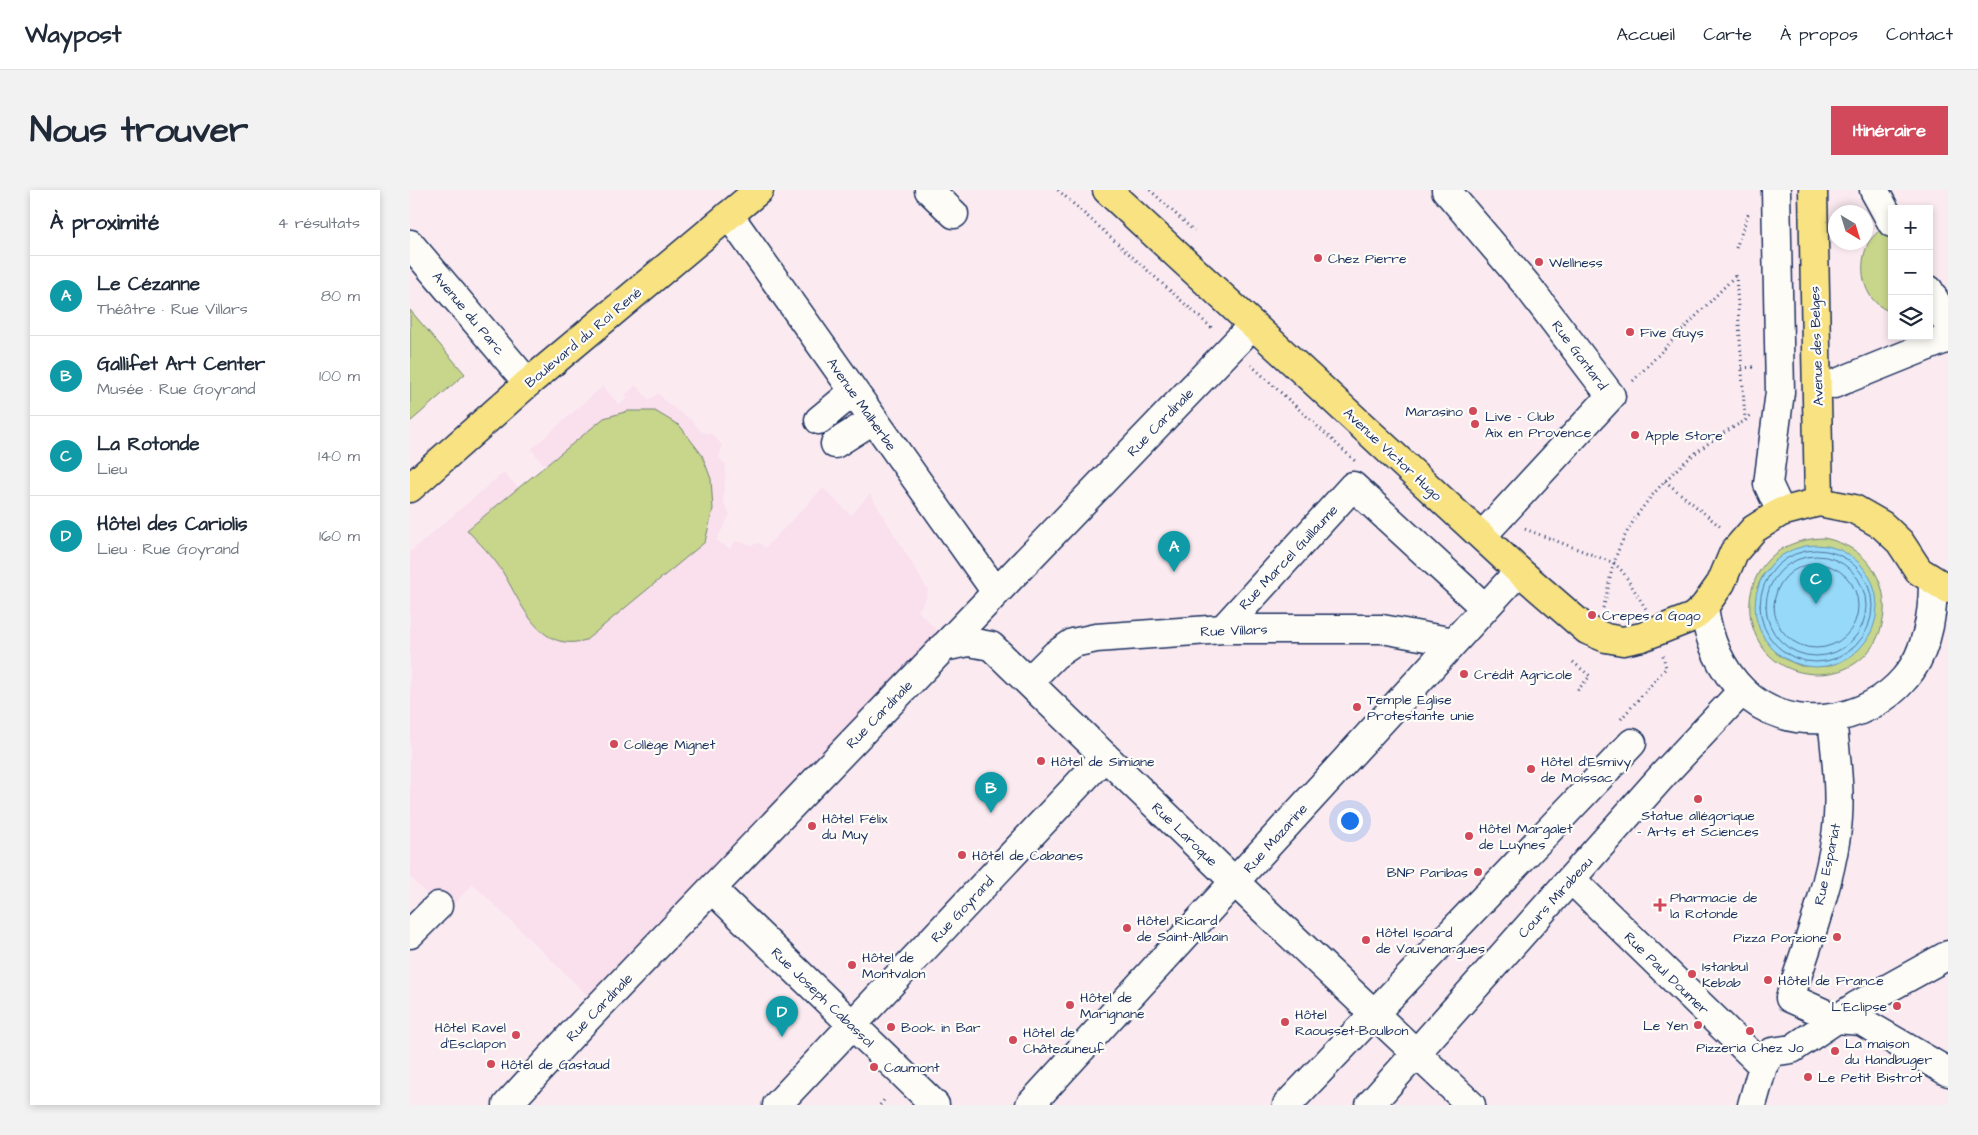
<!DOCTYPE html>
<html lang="fr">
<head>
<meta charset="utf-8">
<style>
	:root { --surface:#fff; --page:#f2f2f3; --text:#1f2937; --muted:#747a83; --line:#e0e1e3; --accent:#d1495b }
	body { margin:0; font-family:"Architects Daughter",sans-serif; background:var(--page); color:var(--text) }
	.controls { position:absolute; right:15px; top:15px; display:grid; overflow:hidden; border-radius:0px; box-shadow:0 2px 8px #0003 }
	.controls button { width:45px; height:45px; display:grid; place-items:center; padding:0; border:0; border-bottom:1px solid var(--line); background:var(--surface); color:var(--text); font:25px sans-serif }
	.compass { position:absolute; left:1418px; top:15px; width:45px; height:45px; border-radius:50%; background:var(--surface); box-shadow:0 2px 8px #0003; rotate:142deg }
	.you { position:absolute; left:939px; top:630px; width:18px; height:18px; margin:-12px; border:4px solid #fff; border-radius:50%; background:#1a73e8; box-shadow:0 0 0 8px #1a73e833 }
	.badge { display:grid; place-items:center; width:32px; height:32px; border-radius:50%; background:var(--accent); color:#fff; font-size:16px; font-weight:700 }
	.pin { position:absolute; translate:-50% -41px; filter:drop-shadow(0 1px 2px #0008) }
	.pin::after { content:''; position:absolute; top:26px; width:18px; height:15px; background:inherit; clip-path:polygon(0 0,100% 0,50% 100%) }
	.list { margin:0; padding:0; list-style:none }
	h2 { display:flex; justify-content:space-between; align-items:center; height:65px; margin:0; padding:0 20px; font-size:21px }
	h2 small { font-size:16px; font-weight:400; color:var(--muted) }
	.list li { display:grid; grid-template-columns:32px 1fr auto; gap:15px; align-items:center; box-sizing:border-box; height:80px; padding:0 20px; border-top:1px solid var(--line) }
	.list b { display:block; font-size:19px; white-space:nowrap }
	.list p { margin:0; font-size:16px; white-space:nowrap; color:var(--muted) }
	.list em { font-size:16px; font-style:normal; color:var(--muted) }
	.icon { flex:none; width:28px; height:28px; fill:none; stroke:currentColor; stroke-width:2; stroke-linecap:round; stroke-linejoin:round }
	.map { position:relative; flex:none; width:1538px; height:915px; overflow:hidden; border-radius:0px }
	header { display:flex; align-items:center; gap:30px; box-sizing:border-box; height:70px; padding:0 25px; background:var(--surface); border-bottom:1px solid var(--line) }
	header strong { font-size:24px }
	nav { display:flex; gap:28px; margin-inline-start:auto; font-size:18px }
	.intro { display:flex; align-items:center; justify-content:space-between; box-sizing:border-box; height:120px; padding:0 30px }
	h1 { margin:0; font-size:35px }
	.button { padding:12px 22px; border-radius:0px; background:var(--accent); color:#fff; font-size:18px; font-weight:700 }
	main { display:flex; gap:30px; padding:0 30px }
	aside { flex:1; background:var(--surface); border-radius:0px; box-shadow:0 2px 8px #0003 }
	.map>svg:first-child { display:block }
</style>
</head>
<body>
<header>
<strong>Waypost</strong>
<nav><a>Accueil</a><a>Carte</a><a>À propos</a><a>Contact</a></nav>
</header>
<div class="intro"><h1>Nous trouver</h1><a class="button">Itinéraire</a></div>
<main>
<aside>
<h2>À proximité<small>4 résultats</small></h2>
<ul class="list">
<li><span class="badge" style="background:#0f9aa8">A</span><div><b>Le Cézanne</b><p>Théâtre · Rue Villars</p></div><em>80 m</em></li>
<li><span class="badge" style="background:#0f9aa8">B</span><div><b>Gallifet Art Center</b><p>Musée · Rue Goyrand</p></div><em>100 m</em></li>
<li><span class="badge" style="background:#0f9aa8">C</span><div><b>La Rotonde</b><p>Lieu</p></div><em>140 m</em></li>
<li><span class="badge" style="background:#0f9aa8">D</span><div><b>Hôtel des Cariolis</b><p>Lieu · Rue Goyrand</p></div><em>160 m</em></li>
</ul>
</aside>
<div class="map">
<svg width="1538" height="915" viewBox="0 0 1538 915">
	<rect width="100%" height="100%" fill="#fbebf1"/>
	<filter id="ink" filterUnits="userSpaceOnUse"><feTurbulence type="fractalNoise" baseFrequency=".02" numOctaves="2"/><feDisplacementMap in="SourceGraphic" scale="10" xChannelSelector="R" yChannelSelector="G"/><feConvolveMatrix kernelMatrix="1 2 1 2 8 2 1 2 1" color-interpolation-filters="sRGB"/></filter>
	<g filter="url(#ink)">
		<path fill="#fadfed" d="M 226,195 L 239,210 L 248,203 L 258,214 L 281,230 L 292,242 L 302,244 L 312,255 L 309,268 L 316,275 L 313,313 L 320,325 L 306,350 L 320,359 L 325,351 L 342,355 L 350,353 L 355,358 L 413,298 L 441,325 L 460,304 L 518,400 L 515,410 L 508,421 L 529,443 L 180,808 L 63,694 L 35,723 L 0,687 L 0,362 L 94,282 L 112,302 L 138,280 L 121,259 L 193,196 L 209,215 L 218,208 L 215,205 Z"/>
		<path fill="#c7d68a" stroke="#718274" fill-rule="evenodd" d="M 1475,35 L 1482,48 L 1482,122 C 1454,114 1447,80 1457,56 C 1460,48 1469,41 1475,35 Z
			M 0,120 L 55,184 L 0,232 Z
			M 218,221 L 245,221 L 270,236 L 292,265 L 301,289 L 303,319 L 295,352 L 176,450 C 128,464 112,413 92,381 C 83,366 69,353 57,340 L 194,228 Z
			M 1414,348 C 1502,366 1488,484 1408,484 C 1319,484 1313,350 1414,348 ZM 1435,363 L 1455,380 L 1444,464 L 1419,476 L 1391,476 L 1377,470 L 1366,463 L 1347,398 L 1353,385 L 1362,374 Z"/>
		<path fill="#97d9f9" stroke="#6595bb" d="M1345 416a61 61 0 1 1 122 0a61 61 0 1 1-122 0Z"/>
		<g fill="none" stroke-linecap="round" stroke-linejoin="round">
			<path stroke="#4d739c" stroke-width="1" d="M1350 416a56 56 0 1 1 112 0a56 56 0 1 1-112 0Z
				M1356 416a50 50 0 1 1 100 0a50 50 0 1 1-100 0Z
				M1364 416a42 42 0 1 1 84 0a42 42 0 1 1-84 0Z"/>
			<defs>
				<path id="minor" d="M 519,0 L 544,24
					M 1036,0 L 1116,94 L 1201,206 L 1072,346
					M 1366,0 L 1370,202 L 1358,294 L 1371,322
					M 1464,0 L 1482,33
					M 319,25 L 586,402
					M 0,54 L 118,193
					M 1519,100 L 1538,134
					M 1424,194 L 1538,148
					M 409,230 L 443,202
					M 425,254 L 463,230
					M 1294,417 C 1298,448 1310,478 1333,501 C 1377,546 1457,534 1495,488 C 1517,463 1523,424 1523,392
					M 813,439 L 943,296 L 1075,418
					M 533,457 L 559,452 L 581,456 L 854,720 L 1061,915
					M 619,491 L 645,465 L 663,453 L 686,448 L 813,439 L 972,439 L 1044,452
					M 1422,528 C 1426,568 1432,607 1426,646 C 1418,701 1397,755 1380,808 L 1427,829 L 1451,831 L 1538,882
					M 1161,689 L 1353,876
					M 302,699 L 525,915
					M 0,744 L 28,716
					M 97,915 L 168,838 L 843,135
					M 367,915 L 695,566
					M 620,915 L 1109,381
					M 877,915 L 1222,553
					M 960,915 L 1254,584 L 1332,501
					M 1342,915 L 1353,876 L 1362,862 L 1382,859 L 1446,816 L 1538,765"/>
				<path id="major" d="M 697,0 L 1109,381 L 1177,440 L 1196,448 L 1213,451 L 1232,447 L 1283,427 L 1294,417 L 1311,393 L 1324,362 L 1344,339 L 1371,322 L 1409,312 L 1444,319 L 1472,335 L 1490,352 L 1509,381 L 1538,399
					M 1403,0 L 1409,312
					M 0,298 L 118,193 L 349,0"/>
			</defs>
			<use href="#minor" stroke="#1b2f5e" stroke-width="31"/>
			<use href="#major" stroke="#1b2f5e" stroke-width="31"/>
			<path stroke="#1b2f5e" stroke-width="3" stroke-dasharray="1 4" stroke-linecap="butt" d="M 648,0 L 804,140
				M 740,0 L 784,41
				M 1326,58 L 1339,22
				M 1326,85 L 1335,230
				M 841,175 L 945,271
				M 1332,178 L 1343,177
				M 1223,191 L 1326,85
				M 1255,291 L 1312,338
				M 1115,339 L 1204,373 L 1213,382 L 1236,419
				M 1193,418 C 1198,403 1199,388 1204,373 C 1220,316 1282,257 1335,231 L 1340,225
				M 1163,472 L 1180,486 L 1166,502
				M 1211,529 L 1256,478 L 1253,465
				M 470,915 L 474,910"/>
			<use href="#minor" stroke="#fdfcf7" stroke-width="28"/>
			<use href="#major" stroke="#f8e281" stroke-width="28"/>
		</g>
	</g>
	<g fill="#d1495b" stroke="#fdfcf7" stroke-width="2">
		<circle cx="908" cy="68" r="5"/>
		<circle cx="1129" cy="72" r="5"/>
		<circle cx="1220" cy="142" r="5"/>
		<circle cx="1063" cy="221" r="5"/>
		<circle cx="1065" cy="234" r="5"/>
		<circle cx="1225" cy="245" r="5"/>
		<circle cx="1182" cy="425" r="5"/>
		<circle cx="1054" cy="484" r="5"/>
		<circle cx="947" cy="517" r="5"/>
		<circle cx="204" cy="554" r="5"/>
		<circle cx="631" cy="571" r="5"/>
		<circle cx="1121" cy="579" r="5"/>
		<circle cx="1288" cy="609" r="5"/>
		<circle cx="402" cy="636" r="5"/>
		<circle cx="1059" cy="646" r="5"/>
		<circle cx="552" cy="665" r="5"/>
		<circle cx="1068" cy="682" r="5"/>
		<path d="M1247.5 707.5h5v5h5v5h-5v5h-5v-5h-5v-5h5z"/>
		<circle cx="717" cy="738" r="5"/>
		<circle cx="1427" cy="747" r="5"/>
		<circle cx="956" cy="750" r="5"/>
		<circle cx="442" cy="775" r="5"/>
		<circle cx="1282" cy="784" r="5"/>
		<circle cx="1358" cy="790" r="5"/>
		<circle cx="660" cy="815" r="5"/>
		<circle cx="1487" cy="816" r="5"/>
		<circle cx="875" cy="832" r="5"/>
		<circle cx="1288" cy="835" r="5"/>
		<circle cx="481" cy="837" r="5"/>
		<circle cx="1340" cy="841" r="5"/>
		<circle cx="106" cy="845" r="5"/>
		<circle cx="603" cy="850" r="5"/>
		<circle cx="1425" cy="861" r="5"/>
		<circle cx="81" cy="874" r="5"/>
		<circle cx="464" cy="877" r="5"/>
		<circle cx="1398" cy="887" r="5"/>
	</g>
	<g text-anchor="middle" stroke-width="4.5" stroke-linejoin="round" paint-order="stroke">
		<g font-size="14" fill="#1b2f5e" stroke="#fdfcf7" text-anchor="start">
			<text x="918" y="73">Chez Pierre</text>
			<text x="1139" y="77">Wellness</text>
			<text x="1230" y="147">Five Guys</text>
			<text x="1053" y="226" text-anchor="end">Marasino</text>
			<text x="1075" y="231">Live - Club<tspan x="1075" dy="16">Aix en Provence</tspan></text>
			<text x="1235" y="250">Apple Store</text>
			<text x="1192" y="430">Crepes a Gogo</text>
			<text x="1064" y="489">Crédit Agricole</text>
			<text x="957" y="514">Temple Eglise<tspan x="957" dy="16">Protestante unie</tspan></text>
			<text x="214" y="559">Collège Mignet</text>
			<text x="641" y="576">Hôtel de Simiane</text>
			<text x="1131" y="576">Hôtel d'Esmivy<tspan x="1131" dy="16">de Moissac</tspan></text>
			<text x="1288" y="630" text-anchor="middle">Statue allégorique<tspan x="1288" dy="16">- Arts et Sciences</tspan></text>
			<text x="412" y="633">Hôtel Félix<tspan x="412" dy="16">du Muy</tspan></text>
			<text x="1069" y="643">Hôtel Margalet<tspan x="1069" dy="16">de Luynes</tspan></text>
			<text x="562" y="670">Hôtel de Cabanes</text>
			<text x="1058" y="687" text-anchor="end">BNP Paribas</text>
			<text x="1260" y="712">Pharmacie de<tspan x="1260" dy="16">la Rotonde</tspan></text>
			<text x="727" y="735">Hôtel Ricard<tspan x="727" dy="16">de Saint-Albain</tspan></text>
			<text x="966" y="747">Hôtel Isoard<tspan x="966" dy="16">de Vauvenargues</tspan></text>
			<text x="1417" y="752" text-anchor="end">Pizza Porzione</text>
			<text x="452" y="772">Hôtel de<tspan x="452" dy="16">Montvalon</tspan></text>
			<text x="1292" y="781">Istanbul<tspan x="1292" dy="16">Kebab</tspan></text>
			<text x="1368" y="795">Hôtel de France</text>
			<text x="670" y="812">Hôtel de<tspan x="670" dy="16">Marignane</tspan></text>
			<text x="1477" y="821" text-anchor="end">L'Eclipse</text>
			<text x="885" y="829">Hôtel<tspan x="885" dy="16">Raousset-Boulbon</tspan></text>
			<text x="1278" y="840" text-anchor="end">Le Yen</text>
			<text x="96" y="842" text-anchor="end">Hôtel Ravel<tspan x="96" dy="16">d'Esclapon</tspan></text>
			<text x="491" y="842">Book in Bar</text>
			<text x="613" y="847">Hôtel de<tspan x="613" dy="16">Châteauneuf</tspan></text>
			<text x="1435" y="858">La maison<tspan x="1435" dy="16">du Handbuger</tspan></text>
			<text x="1340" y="862" text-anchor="middle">Pizzeria Chez Jo</text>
			<text x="91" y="879">Hôtel de Gastaud</text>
			<text x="474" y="882">Caumont</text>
			<text x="1408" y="892">Le Petit Bistrot</text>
		</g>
		<g font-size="14" fill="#1b2f5e" stroke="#fdfcf7">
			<text transform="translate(59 123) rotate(50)" y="5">Avenue du Parc</text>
			<text transform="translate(173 147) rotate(-40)" y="5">Boulevard du Roi René</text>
			<text transform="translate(1406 156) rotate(-92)" y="5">Avenue des Belges</text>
			<text transform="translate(1170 165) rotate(53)" y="5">Rue Gontard</text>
			<text transform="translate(452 214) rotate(55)" y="5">Avenue Malherbe</text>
			<text transform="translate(750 232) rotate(-46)" y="5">Rue Cardinale</text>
			<text transform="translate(983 264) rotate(43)" y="5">Avenue Victor Hugo</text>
			<text transform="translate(878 367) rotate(-47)" y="5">Rue Marcel Guillaume</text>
			<text transform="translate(824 440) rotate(-2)" y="5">Rue Villars</text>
			<text transform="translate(469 524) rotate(-46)" y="5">Rue Cardinale</text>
			<text transform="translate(775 644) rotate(44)" y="5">Rue Laroque</text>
			<text transform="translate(865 648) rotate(-48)" y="5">Rue Mazarine</text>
			<text transform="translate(1417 674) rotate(-78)" y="5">Rue Espariat</text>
			<text transform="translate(1145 707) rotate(-48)" y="5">Cours Mirabeau</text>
			<text transform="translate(552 719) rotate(-47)" y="5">Rue Goyrand</text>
			<text transform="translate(1257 783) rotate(44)" y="5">Rue Paul Doumer</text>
			<text transform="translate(413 807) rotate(44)" y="5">Rue Joseph Cabassol</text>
			<text transform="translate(189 817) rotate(-46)" y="5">Rue Cardinale</text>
		</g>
	</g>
</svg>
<div class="controls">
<button>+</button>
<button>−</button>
<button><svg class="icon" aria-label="layers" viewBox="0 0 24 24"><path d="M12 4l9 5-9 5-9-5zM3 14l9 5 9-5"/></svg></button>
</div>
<svg class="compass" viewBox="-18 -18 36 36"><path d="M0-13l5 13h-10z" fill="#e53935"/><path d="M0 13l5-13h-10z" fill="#747a83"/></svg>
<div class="you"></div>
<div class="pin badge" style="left:764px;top:382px;background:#0f9aa8">A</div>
<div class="pin badge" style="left:581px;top:623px;background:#0f9aa8">B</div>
<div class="pin badge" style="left:1406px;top:414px;background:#0f9aa8">C</div>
<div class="pin badge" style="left:372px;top:847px;background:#0f9aa8">D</div>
</div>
</main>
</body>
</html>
